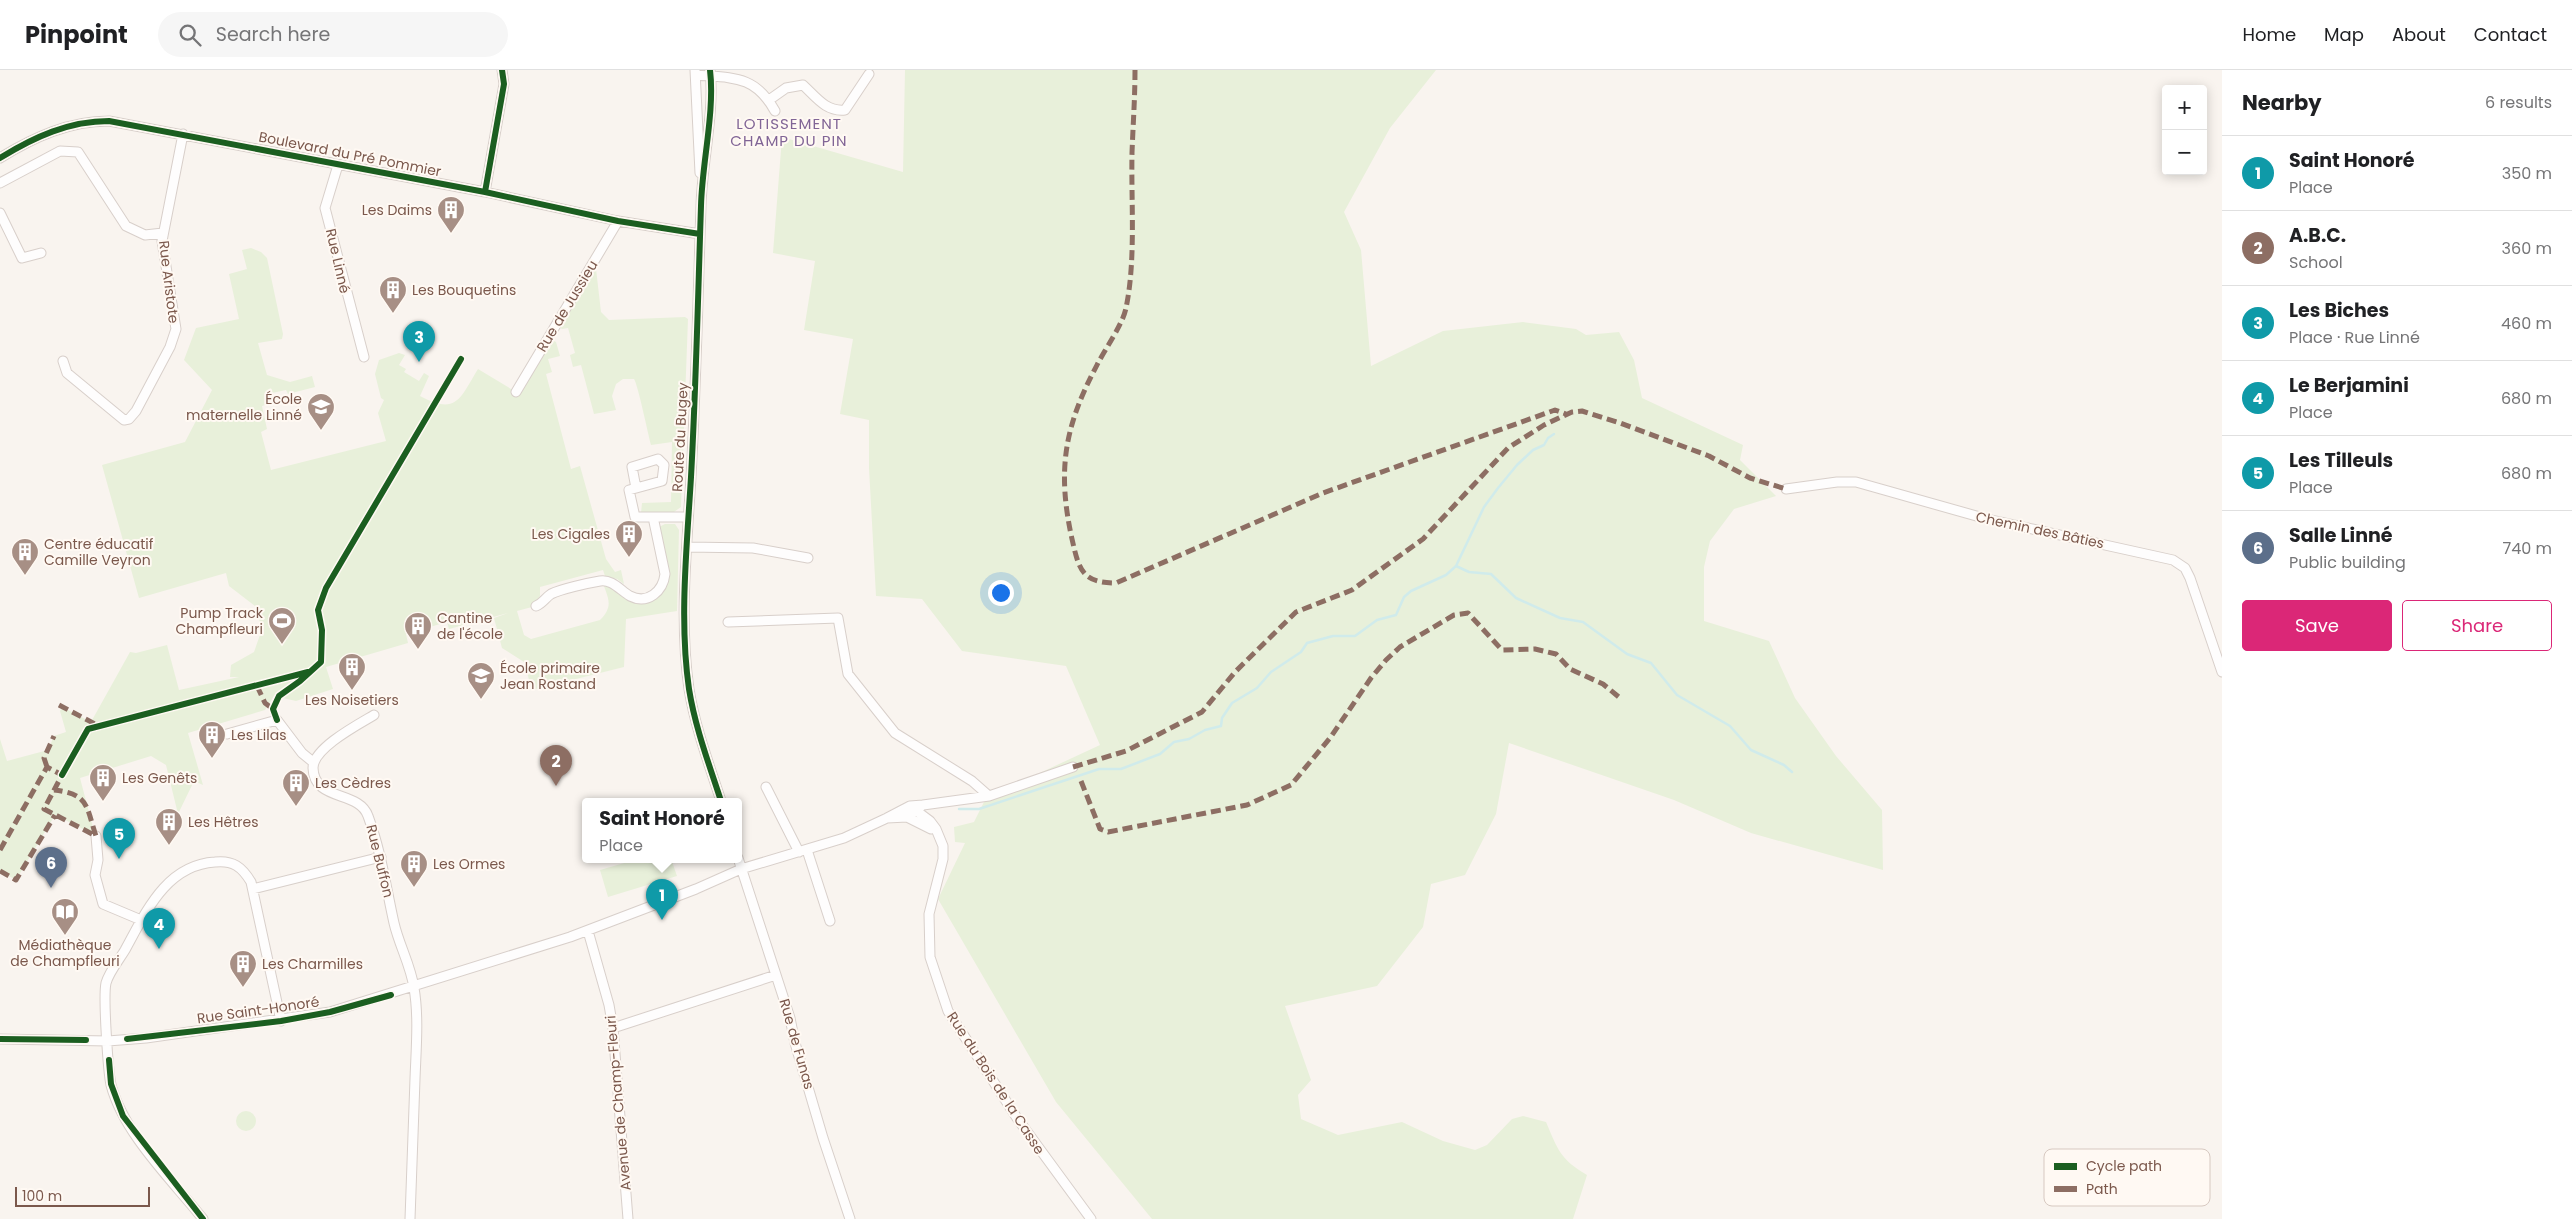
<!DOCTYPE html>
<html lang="en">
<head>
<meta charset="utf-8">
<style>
	:root { --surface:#fff; --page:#f6f6f6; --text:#202124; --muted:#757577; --line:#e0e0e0; --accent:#db2777 }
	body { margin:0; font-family:Poppins,sans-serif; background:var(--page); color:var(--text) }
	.controls { position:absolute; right:15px; top:15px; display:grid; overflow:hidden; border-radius:5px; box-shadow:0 2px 12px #0003 }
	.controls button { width:45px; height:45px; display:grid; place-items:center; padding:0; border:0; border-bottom:1px solid var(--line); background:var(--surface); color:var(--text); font:25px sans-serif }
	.scale { position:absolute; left:15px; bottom:12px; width:135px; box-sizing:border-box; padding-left:5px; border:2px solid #7b584c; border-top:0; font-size:14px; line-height:18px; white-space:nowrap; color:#7b584c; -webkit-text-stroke:4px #fff9f3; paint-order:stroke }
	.you { position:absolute; left:1000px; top:522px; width:18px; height:18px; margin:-12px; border:4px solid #fff; border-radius:50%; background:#1a73e8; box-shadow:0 0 0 8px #1a73e833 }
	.badge { display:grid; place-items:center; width:32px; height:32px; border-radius:50%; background:var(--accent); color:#fff; font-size:16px; font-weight:700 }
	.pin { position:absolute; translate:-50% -41px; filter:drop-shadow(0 1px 2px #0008) }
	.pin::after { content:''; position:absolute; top:26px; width:18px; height:15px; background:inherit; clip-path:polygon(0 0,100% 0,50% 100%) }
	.popup { position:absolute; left:582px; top:728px; width:160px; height:65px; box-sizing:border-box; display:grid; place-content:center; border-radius:5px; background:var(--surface); filter:drop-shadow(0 1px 4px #0005); font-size:16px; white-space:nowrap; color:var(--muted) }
	.popup b { font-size:19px; color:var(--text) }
	.popup::after { content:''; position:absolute; left:50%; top:100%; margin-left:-10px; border:10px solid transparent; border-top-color:var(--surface) }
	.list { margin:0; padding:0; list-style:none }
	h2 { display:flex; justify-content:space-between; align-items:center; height:65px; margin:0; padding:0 20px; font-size:21px }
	h2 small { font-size:16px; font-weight:400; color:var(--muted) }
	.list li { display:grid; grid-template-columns:32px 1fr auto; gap:15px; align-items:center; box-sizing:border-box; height:75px; padding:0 20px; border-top:1px solid var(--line) }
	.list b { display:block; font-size:19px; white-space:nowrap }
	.list p { margin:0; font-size:16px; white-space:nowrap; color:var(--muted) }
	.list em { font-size:16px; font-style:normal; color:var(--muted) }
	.actions { display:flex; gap:10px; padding:15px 20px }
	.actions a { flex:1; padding:11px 0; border:1px solid var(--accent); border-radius:5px; text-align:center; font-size:18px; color:var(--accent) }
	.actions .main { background:var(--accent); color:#fff }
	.icon { flex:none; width:28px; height:28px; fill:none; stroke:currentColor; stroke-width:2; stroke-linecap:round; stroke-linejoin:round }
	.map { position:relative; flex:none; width:2222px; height:1149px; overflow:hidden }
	header { display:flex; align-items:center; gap:30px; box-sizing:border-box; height:70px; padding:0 25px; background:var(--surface); border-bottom:1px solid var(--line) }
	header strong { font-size:24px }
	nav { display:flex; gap:28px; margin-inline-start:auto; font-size:18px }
	.search { width:350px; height:45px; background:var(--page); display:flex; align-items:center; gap:12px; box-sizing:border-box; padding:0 18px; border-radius:28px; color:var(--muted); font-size:19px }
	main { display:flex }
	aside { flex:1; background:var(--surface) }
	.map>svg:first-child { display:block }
</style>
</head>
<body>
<header>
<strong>Pinpoint</strong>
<div class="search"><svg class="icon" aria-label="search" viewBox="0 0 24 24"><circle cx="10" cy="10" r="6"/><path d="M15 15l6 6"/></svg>Search here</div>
<nav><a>Home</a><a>Map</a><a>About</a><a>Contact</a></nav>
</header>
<main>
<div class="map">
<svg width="2222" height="1149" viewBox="0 0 2222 1149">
	<rect width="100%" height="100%" fill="#f9f4ef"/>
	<path fill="#e8f0da" d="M 905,0 L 1436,0 L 1390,58 L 1344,142 L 1361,180 L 1371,296 L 1443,261 L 1523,252 L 1576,259 L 1586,265 L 1619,262 L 1634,290 L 1642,328 L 1743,375 L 1740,390 L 1776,426 L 1734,439 L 1710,471 L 1704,497 L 1704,551 L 1769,571 L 1795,628 L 1836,686 L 1882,740 L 1883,800 L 1751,763 L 1674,730 L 1509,673 L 1496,744 L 1465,805 L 1431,814 L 1423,857 L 1377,916 L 1285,936 L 1311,1010 L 1298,1025 L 1301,1049 L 1338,1065 L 1402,1052 L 1443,1071 L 1475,1080 L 1487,1075 L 1512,1049 L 1523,1046 L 1546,1052 C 1558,1080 1560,1089 1587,1105 L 1573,1149 L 1152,1149 L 1056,1032 L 938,829 L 965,773 L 955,772 L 954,757 L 974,752 L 986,728 L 1100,675 L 1066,596 L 962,581 L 922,529 L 876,526 L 869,398 L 869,350 L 840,344 L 853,269 L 804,260 L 815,191 L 773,183 L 782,67 L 903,102 Z
		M 251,178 L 261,182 L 267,188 L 283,264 L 282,269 L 258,273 L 267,305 L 290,312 L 312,306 L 315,317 L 288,324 L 286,320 L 272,323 L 274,332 L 262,336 L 267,359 L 261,362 L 271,400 L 386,371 L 378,343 L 384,330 L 381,328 L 375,304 L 379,290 L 399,283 L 405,285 L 399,295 L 406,299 L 404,302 L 419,311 L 424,303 L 429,306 L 420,326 C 457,346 460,328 478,299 L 516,322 L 548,268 L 556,272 L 560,286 L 548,289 L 552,302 L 546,304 L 571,399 L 580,396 L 606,489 L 615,502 L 621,500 L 624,514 L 617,509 L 605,506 L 603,500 L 540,517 L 540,526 L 532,537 L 517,541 L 524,565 L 531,569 L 600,550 C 615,535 607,527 602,510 L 635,528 L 661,518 L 659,457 L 665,454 L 675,454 L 679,460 L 677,541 L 626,549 L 624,597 L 532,620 L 524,592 L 502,578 L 494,548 L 508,543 L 449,559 L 447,552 L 406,564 L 408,573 L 326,597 L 333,619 L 296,631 L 274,626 L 265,640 L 188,663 L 203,715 L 194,711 L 178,744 L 166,695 L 151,686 L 80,708 L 95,765 L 55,745 L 16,810 L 0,801 L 0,669 L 7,691 L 48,680 L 54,666 L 66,662 L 60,641 L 62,637 L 91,652 L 130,582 L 136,583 L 167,575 L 179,620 L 239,607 L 230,607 L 231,595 L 254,582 L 262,559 L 255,536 L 229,516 L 226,503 L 139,528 L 102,395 L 185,372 L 212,320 L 184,290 L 196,258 L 239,249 L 229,204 L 247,199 L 242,180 Z
		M 595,190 L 601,242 L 609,250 L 685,247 L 688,249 L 681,437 L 671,444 L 641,443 L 642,433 L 671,432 L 672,372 L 651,375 C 648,364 638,315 634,309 L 623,309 L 616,314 L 612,326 L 616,340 L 594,344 L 581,295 L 573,297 L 570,285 L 575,283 L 568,258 L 562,259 L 556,255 Z
		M 638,789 L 671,789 L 677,806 L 608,827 L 600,800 Z
		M236 1051a10 10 0 1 1 20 0a10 10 0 1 1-20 0Z"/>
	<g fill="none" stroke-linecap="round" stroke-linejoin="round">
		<path stroke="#d0ebeb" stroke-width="2.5" d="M 1456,496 L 1469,502 L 1491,504 L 1516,528 L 1560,548 L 1583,552 L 1627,584 L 1651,593 L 1677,625 L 1730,656 L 1751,680 L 1784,695 L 1792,702
			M 959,739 L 979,739 L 1099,699 L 1121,699 L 1160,684 L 1174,672 L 1189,669 L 1205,660 L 1221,656 L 1222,648 L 1232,633 L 1257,618 L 1271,602 L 1301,582 L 1307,573 L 1333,566 L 1355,566 L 1377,550 L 1396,545 L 1404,527 L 1411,521 L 1446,505 L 1456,496 L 1484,437 L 1498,418 L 1517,395 L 1533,380 L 1544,375 L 1548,368 L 1554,364"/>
		<defs>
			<path id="street" d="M 695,0 L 700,103
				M 710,0 C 715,41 702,93 701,136 C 698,226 696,317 691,407 C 687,475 679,551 689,619 C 695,657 709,694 721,731
				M 696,5 C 733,8 755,5 775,41
				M 769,30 L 786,18 L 803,15 C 816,27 826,42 845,40 L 869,4
				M 0,88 C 34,67 69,51 109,51 L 485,122 L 618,151 L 700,164
				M 338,95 L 325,138 L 364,287
				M 0,113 L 60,81 L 78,82 L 126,156 L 145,165 L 163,163
				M 485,122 L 504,14 L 502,0
				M 0,143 L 22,188 L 41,183
				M 63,291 L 67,303 L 124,350 L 129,349 L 136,341 L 170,277 L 176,259 L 162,171 L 183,64
				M 516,322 L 618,151
				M 636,418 L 632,397 L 658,389 L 664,395 L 662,411 L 629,420 L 635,447 L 688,447
				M 1786,419 L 1837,412 L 1856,412 L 1987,449 L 2173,490 L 2185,498 L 2190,508 L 2222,602
				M 687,477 L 753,478 L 808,488
				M 536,536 C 543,533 545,528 551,524 C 561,519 588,513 600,511 C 612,509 620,520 630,526 C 648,535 663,521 665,504 L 653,447
				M 728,552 L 838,548 L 848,604 L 895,663 L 972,711 L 989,726
				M 374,645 C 359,654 313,678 313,698 C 314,732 359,720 368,746 C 381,781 386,817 394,853 C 399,875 411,896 414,918 C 419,947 416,980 415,1009 C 413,1056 412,1102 410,1149
				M 227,664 L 277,650 L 302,683 L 313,692
				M 766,717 L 799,782
				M 923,735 L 989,726 L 1073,697
				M 910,736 L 930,751 L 936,759 L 943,776 L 943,789 L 929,844 L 930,887 L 948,941 L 1017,1048 L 1091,1149
				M 907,747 L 923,735 L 910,736 L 887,748 L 907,747 L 931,759
				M 96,766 L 98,790 L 95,805 L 103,834 L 141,850
				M 807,780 L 830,851
				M 738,788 L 790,948 L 795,973 L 823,1068 L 850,1149
				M 253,819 L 381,787
				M 588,861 L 609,935 L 613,958 L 628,1149
				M 613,958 L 776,905
				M 0,969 L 108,971 L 146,968 L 330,942 L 570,867 L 696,819 L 741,799 L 844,768 L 887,748
				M 203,1149 C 172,1110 124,1064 111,1015 C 108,1000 103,927 106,913 C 109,902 119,890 125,880 C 146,842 166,795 215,792 C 233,790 242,797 251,812 L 281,951"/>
		</defs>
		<use href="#street" stroke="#d8cfca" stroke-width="11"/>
		<use href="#street" stroke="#fefdfd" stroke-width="9"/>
		<path stroke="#8d6e63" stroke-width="5" stroke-dasharray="10 5" stroke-linecap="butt" d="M 1135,0 C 1135,28 1133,55 1132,83 C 1131,132 1136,190 1126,238 C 1123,254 1105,279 1097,295 C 1064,357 1057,401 1072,469 C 1079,500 1082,513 1116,513 L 1323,423 L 1555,340 L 1566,344
			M 257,616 L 265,633 L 273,639
			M 59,635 L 99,656
			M 47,697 L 44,688 L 54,666
			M 1073,697 L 1126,681 L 1202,642 L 1235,602 L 1296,542 L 1352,520 L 1423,469 L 1508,378 L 1544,355 L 1572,342 L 1582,341 L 1620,353 L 1709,386 L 1750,408 L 1786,419
			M 1081,711 L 1100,759 L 1108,762 L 1247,735 L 1291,715 L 1330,668 L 1371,608 L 1386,590 L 1400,577 L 1454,545 L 1468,543 L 1502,580 L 1535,579 L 1556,584 L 1570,599 L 1603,614 L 1620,628
			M 0,780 L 47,697 L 62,705 L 44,739 L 96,766 C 86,736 89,724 54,720
			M 0,801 L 16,810 L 55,745"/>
		<defs>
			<path id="cycleway" d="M 710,0 C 715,41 702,93 701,136 C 698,226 696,317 691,407 C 687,475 679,551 689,619 C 695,657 709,694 721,731
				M 0,88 C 34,67 69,51 109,51 L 485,122 L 618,151 L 700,164
				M 485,122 L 504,14 L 502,0
				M 277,650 L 273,639 L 279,626 L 300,611 L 321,592 L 322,560 L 318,540 L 326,518 L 461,289
				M 62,705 L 88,659 L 308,602
				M 0,969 L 86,970
				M 127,969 L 281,951 L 330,942 L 391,925
				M 109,990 L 111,1014 L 123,1046 L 203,1149"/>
		</defs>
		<use href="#cycleway" stroke="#fff9f3" stroke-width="9"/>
		<use href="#cycleway" stroke="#1b5e20" stroke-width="6"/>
	</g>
	<defs>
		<symbol id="building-pin" viewBox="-11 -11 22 30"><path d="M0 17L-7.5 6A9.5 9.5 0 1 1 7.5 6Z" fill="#a78f85" stroke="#fff9f3"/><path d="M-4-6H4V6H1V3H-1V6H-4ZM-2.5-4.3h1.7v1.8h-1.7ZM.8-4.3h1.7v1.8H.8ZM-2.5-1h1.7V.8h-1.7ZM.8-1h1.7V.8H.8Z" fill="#fff"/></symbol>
		<symbol id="school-pin" viewBox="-11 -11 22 30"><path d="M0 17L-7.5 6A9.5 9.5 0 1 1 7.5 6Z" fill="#a78f85" stroke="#fff9f3"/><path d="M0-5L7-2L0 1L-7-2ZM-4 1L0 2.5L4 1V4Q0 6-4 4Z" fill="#fff"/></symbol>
		<symbol id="stadium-pin" viewBox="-11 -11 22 30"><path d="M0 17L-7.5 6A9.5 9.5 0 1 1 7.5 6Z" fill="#a78f85" stroke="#fff9f3"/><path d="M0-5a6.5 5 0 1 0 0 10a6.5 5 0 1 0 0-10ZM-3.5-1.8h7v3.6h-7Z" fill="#fff"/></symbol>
		<symbol id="library-pin" viewBox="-11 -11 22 30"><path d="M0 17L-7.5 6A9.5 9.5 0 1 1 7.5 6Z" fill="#a78f85" stroke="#fff9f3"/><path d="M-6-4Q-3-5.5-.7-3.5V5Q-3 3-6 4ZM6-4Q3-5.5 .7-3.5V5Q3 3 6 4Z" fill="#fff"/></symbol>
	</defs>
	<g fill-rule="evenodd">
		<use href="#building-pin" x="435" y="124" width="32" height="43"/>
		<use href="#building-pin" x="377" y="204" width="32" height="43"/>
		<use href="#school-pin" x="305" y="321" width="32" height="43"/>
		<use href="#building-pin" x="613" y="448" width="32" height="43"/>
		<use href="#building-pin" x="9" y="466" width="32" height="43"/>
		<use href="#stadium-pin" x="266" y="535" width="32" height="43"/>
		<use href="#building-pin" x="402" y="540" width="32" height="43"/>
		<use href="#building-pin" x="336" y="581" width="32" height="43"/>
		<use href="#school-pin" x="465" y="590" width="32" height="43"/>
		<use href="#building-pin" x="196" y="649" width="32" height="43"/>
		<use href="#building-pin" x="87" y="692" width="32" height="43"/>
		<use href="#building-pin" x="280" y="697" width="32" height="43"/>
		<use href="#building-pin" x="153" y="736" width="32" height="43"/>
		<use href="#building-pin" x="398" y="778" width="32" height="43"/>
		<use href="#library-pin" x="49" y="826" width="32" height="43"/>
		<use href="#building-pin" x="227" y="878" width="32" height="43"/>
	</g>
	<g text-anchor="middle" stroke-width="4" stroke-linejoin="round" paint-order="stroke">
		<g font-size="14" fill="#7b584c" stroke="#fff9f3">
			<text transform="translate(350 84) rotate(11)" y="5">Boulevard du Pré Pommier</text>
			<text transform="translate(338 191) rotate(77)" y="5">Rue Linné</text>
			<text transform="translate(169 212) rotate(83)" y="5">Rue Aristote</text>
			<text transform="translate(567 236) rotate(-59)" y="5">Rue de Jussieu</text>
			<text transform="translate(680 367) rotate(-87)" y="5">Route du Bugey</text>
			<text transform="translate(2040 460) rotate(12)" y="5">Chemin des Bâties</text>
			<text transform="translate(380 791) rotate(76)" y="5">Rue Buffon</text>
			<text transform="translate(258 940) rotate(-8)" y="5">Rue Saint-Honoré</text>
			<text transform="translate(797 974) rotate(74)" y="5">Rue de Funas</text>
			<text transform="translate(996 1013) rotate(57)" y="5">Rue du Bois de la Casse</text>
			<text transform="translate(618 1033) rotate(-95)" y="5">Avenue de Champ-Fleuri</text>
		</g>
		<g font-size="14" fill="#7b584c" stroke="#fff9f3" text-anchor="start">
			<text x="432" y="145" text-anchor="end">Les Daims</text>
			<text x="412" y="225">Les Bouquetins</text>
			<text x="302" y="334" text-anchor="end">École<tspan x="302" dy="16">maternelle Linné</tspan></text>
			<text x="610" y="469" text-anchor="end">Les Cigales</text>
			<text x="44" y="479">Centre éducatif<tspan x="44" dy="16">Camille Veyron</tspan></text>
			<text x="263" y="548" text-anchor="end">Pump Track<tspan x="263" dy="16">Champfleuri</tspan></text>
			<text x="437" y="553">Cantine<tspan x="437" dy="16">de l'école</tspan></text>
			<text x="500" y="603">École primaire<tspan x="500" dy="16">Jean Rostand</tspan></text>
			<text x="352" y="635" text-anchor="middle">Les Noisetiers</text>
			<text x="231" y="670">Les Lilas</text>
			<text x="122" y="713">Les Genêts</text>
			<text x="315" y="718">Les Cèdres</text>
			<text x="188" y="757">Les Hêtres</text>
			<text x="433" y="799">Les Ormes</text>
			<text x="65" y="880" text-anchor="middle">Médiathèque<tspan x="65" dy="16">de Champfleuri</tspan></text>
			<text x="262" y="899">Les Charmilles</text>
		</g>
		<g font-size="15" letter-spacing="1" fill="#816596" stroke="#fff9f3">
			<text x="789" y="59">LOTISSEMENT<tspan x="789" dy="17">CHAMP DU PIN</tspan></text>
		</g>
	</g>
	<rect x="2044" y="1079" width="166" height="57" rx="8" fill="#fff9f3" stroke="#d7c9c1" stroke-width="1"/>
	<rect x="2054" y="1093" width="23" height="7" fill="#1b5e20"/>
	<rect x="2054" y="1116" width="23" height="6" fill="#8d6e63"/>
	<g font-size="14" fill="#7b584c">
		<text x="2086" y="1101">Cycle path</text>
		<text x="2086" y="1124">Path</text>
	</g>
</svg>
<div class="controls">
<button>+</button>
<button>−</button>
</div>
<div class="scale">100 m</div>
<div class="you"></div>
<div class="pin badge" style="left:662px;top:850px;background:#0f9aa8">1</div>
<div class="popup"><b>Saint Honoré</b>Place</div>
<div class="pin badge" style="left:556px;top:716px;background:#8d6e63">2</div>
<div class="pin badge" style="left:419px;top:292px;background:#0f9aa8">3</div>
<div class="pin badge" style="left:159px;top:879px;background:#0f9aa8">4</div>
<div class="pin badge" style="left:119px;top:789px;background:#0f9aa8">5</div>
<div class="pin badge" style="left:51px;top:818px;background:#5c6f8a">6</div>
</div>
<aside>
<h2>Nearby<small>6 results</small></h2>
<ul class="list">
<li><span class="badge" style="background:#0f9aa8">1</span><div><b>Saint Honoré</b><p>Place</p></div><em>350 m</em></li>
<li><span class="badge" style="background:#8d6e63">2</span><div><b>A.B.C.</b><p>School</p></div><em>360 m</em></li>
<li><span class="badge" style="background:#0f9aa8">3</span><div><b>Les Biches</b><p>Place · Rue Linné</p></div><em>460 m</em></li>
<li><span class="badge" style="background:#0f9aa8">4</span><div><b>Le Berjamini</b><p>Place</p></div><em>680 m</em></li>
<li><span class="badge" style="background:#0f9aa8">5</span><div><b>Les Tilleuls</b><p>Place</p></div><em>680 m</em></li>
<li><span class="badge" style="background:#5c6f8a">6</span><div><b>Salle Linné</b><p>Public building</p></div><em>740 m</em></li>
</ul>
<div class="actions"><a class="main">Save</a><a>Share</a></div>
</aside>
</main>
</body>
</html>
